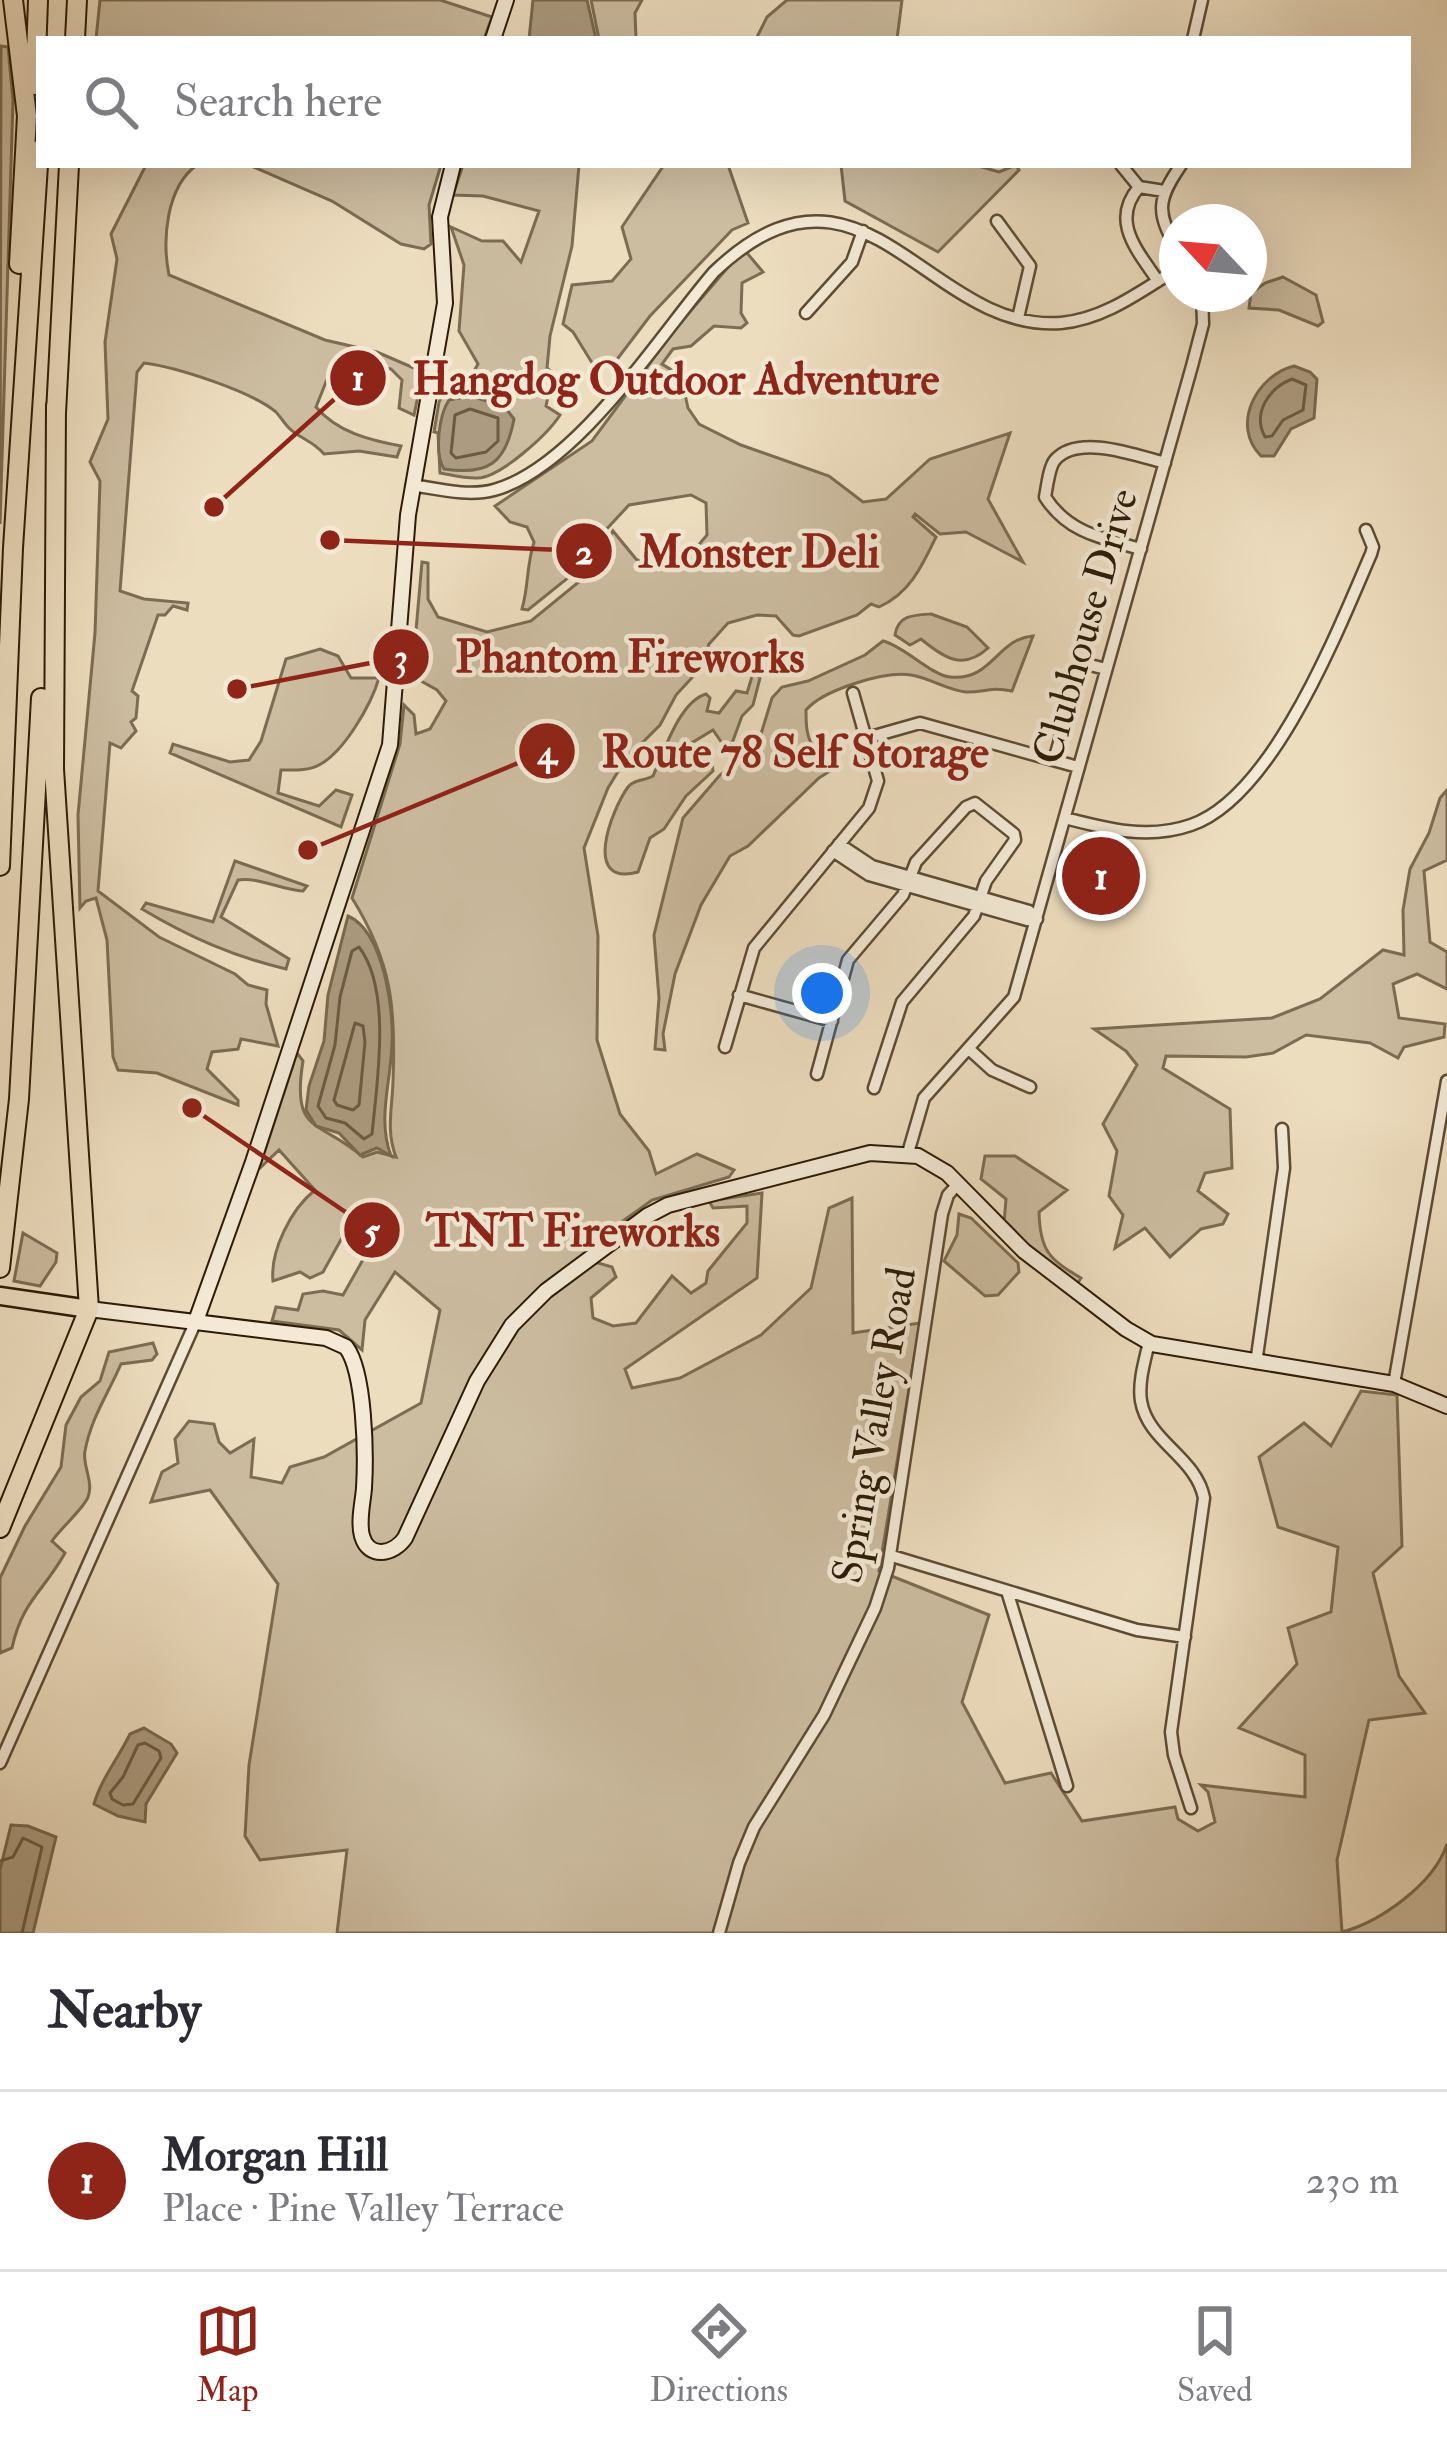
<!DOCTYPE html>
<html lang="en">
<head>
<meta charset="utf-8">
<style>
	:root { --surface:#fff; --page:#f2f2f3; --text:#2b2b33; --muted:#7c7c81; --line:#e1e1e2; --accent:#8f2418 }
	body { margin:0; font-family:"IM FELL Double Pica",serif; background:var(--page); color:var(--text) }
	.compass { position:absolute; left:1159px; top:204px; width:108px; height:108px; border-radius:50%; background:var(--surface); box-shadow:0 12px 48px #0002; rotate:296deg }
	.you { position:absolute; left:822px; top:993px; width:42px; height:42px; margin:-30px; border:9px solid #fff; border-radius:50%; background:#1a73e8; box-shadow:0 0 0 18px #1a73e833 }
	.badge { display:grid; place-items:center; width:78px; height:78px; border-radius:50%; background:var(--accent); color:#fff; font-size:39px; font-weight:700 }
	.pin { position:absolute; translate:-50% -50%; border:6px solid #fff; box-shadow:0 3px 12px #0006 }
	.list { margin:0; padding:0; list-style:none }
	h2 { display:flex; justify-content:space-between; align-items:center; height:156px; margin:0; padding:0 48px; font-size:51px }
	h2 small { font-size:39px; font-weight:400; color:var(--muted) }
	.list li { display:grid; grid-template-columns:78px 1fr auto; gap:36px; align-items:center; box-sizing:border-box; height:180px; padding:0 48px; border-top:3px solid var(--line) }
	.list b { display:block; font-size:45px; white-space:nowrap }
	.list p { margin:0; font-size:39px; white-space:nowrap; color:var(--muted) }
	.list em { font-size:39px; font-style:normal; color:var(--muted) }
	.icon { flex:none; width:66px; height:66px; fill:none; stroke:currentColor; stroke-width:2; stroke-linecap:round; stroke-linejoin:round }
	.map { position:relative; flex:none; width:1447px; height:1933px; overflow:hidden }
	.search { position:absolute; background:var(--surface); box-shadow:0 12px 48px #0002; left:36px; right:36px; top:36px; height:132px; display:flex; align-items:center; gap:30px; box-sizing:border-box; padding:0 42px; border-radius:0px; color:var(--muted); font-size:45px }
	.sheet { height:336px; background:var(--surface) }
	nav { display:flex; justify-content:space-around; align-items:center; box-sizing:border-box; height:168px; border-top:3px solid var(--line); background:var(--surface); font-size:33px; color:var(--muted) }
	nav a { display:grid; justify-items:center; gap:6px }
	nav .on { color:var(--accent) }
	.map>svg:first-child { display:block }
</style>
</head>
<body>
<div class="map">
<svg width="1447" height="1933" viewBox="0 0 1447 1933">
	<rect width="100%" height="100%" fill="#edddbf"/>
	<filter id="stains"><feTurbulence type="fractalNoise" baseFrequency=".00167" numOctaves="4"/><feColorMatrix values="0 0 0 0 .2 0 0 0 0 .09 0 0 0 0 .02 0 0 0 .5 -.17"/></filter>
	<radialGradient id="worn" r=".72"><stop offset=".6" stop-color="#630" stop-opacity="0"/><stop offset="1" stop-color="#630" stop-opacity=".3"/></radialGradient>
	<path fill="#ccbca0" stroke="#7c6c53" stroke-width="3" d="M 100,0 L 440,0 L 492,17 L 484,39 L 96,39 Z
		M 591,0 L 642,0 L 635,13 L 636,39 L 599,39 Z
		M 787,0 L 902,0 L 897,39 L 756,39 L 767,17 Z
		M 1,46 L 8,47 L 13,100 L 0,524 Z
		M 146,165 L 197,165 C 166,187 162,240 169,275 L 325,340 L 377,352 L 423,372 L 414,415 L 399,408 L 402,380 L 391,369 L 343,356 L 330,372 L 316,407 C 337,432 369,440 401,446 L 397,457 L 359,451 L 324,454 C 312,440 298,438 288,427 C 286,425 278,414 276,412 C 251,391 176,367 144,363 L 137,372 L 120,591 L 144,599 L 188,603 L 187,610 L 173,606 L 165,615 L 158,615 L 132,691 L 138,696 L 136,718 L 131,722 L 136,731 L 121,748 L 110,743 L 98,891 L 159,937 L 235,974 L 248,985 L 267,990 L 266,1004 L 278,1046 L 241,1039 L 238,1049 L 212,1052 L 207,1069 L 238,1100 L 238,1105 L 157,1073 L 118,1070 L 113,1057 L 107,940 L 96,898 L 86,901 L 80,908 L 78,815 L 95,633 L 100,481 L 90,462 L 108,419 L 105,342 L 117,259 L 111,234 Z
		M 249,165 L 441,165 L 429,205 L 431,244 L 424,249 L 401,244 L 332,201 Z
		M 463,165 L 579,165 L 572,246 L 550,336 L 547,368 L 553,373 L 546,406 L 560,415 C 548,434 501,477 478,478 C 466,479 452,475 440,473 L 438,433 L 434,432 L 439,402 L 448,384 L 467,383 L 478,364 L 459,331 L 464,265 L 451,227 L 482,241 L 503,241 L 521,262 L 539,211 L 483,196 L 453,195 Z
		M 664,165 L 728,165 L 748,223 L 732,230 L 650,316 L 612,366 L 594,366 L 573,332 L 563,324 L 572,285 L 612,281 L 631,259 L 622,227 Z
		M 841,165 L 975,165 L 999,172 L 1016,165 L 1019,170 L 938,252 L 845,201 Z
		M 747,253 L 763,272 L 742,283 L 741,313 L 747,323 L 741,328 L 714,326 L 691,346 L 673,349 L 662,364 L 681,376 L 688,408 L 699,424 L 741,445 L 829,476 L 863,502 L 886,499 L 930,459 L 1010,433 L 988,499 L 1023,562 L 966,532 L 940,534 L 915,514 L 913,517 L 936,537 C 922,566 910,593 879,607 L 871,604 L 857,615 L 799,636 L 793,635 L 776,616 L 757,615 L 728,623 L 709,644 L 699,670 L 676,695 L 660,725 L 625,760 L 608,788 L 584,848 L 598,936 L 597,1040 L 620,1114 L 649,1151 L 656,1174 L 697,1154 L 734,1170 L 729,1177 L 652,1200 L 588,1246 L 598,1263 L 612,1267 L 616,1277 L 591,1298 L 593,1318 L 613,1326 L 636,1323 L 672,1276 L 691,1293 L 706,1283 L 708,1271 L 747,1223 L 747,1206 L 713,1208 L 709,1201 L 762,1193 L 757,1278 L 625,1369 L 632,1388 L 680,1378 L 761,1335 L 811,1288 L 829,1208 L 852,1198 L 853,1333 L 920,1323 L 879,1571 L 989,1615 L 962,1702 L 1005,1783 L 1051,1773 L 1082,1821 L 1175,1807 L 1178,1819 L 1198,1831 L 1215,1822 L 1208,1792 L 1201,1785 L 1305,1797 L 1305,1755 L 1239,1728 L 1297,1664 L 1288,1628 L 1331,1612 L 1338,1547 L 1278,1527 L 1259,1457 L 1304,1423 L 1331,1446 L 1361,1391 L 1397,1395 L 1402,1546 L 1373,1573 L 1399,1676 L 1425,1713 L 1369,1720 L 1337,1860 L 1342,1932 C 1380,1922 1434,1884 1447,1844 L 1447,1933 L 337,1933 L 347,1850 L 260,1860 L 245,1836 L 249,1765 L 278,1584 L 210,1490 L 151,1502 L 162,1472 L 178,1463 L 175,1439 L 189,1421 L 214,1424 L 219,1442 L 230,1453 L 254,1439 L 251,1477 L 282,1483 L 290,1467 L 324,1457 L 421,1403 L 440,1310 L 395,1272 L 365,1320 L 362,1350 L 339,1330 L 272,1321 L 276,1307 L 298,1310 L 303,1294 L 323,1291 L 343,1295 L 369,1249 L 348,1227 L 323,1272 L 310,1278 L 300,1272 L 273,1281 C 270,1251 291,1209 315,1190 L 279,1150 L 259,1169 L 297,1053 L 303,1061 C 291,1135 319,1119 363,1157 L 377,1152 L 396,1157 C 386,1131 392,1110 393,1082 C 396,1008 392,962 352,898 L 400,744 L 404,705 L 414,715 L 416,734 L 430,729 L 446,701 L 437,690 L 412,676 L 422,562 L 428,563 L 428,599 L 438,617 L 487,632 L 531,621 L 591,572 L 613,531 L 636,559 L 650,567 L 686,560 L 707,535 L 706,503 L 691,495 L 629,505 L 602,534 L 584,565 L 528,610 L 522,609 C 529,584 526,568 534,542 L 527,527 L 510,522 L 495,506 L 592,441 L 675,329 L 736,258 Z
		M 1283,277 L 1316,295 L 1323,322 L 1318,326 L 1279,310 L 1249,308 L 1251,293 L 1265,283 Z
		M 931,614 L 967,627 L 988,648 C 963,671 944,658 921,639 L 910,645 L 895,635 C 898,615 914,615 931,614 Z
		M 1033,636 L 1012,691 C 989,686 983,693 966,692 C 947,690 930,678 911,675 C 884,671 823,690 806,710 C 806,723 806,737 814,748 C 820,758 827,759 830,771 L 819,778 L 748,846 L 730,856 L 701,905 L 675,974 L 663,1034 L 665,1050 L 655,1049 L 659,998 L 654,935 L 683,818 L 720,775 L 757,747 L 772,698 L 782,687 L 808,681 L 865,655 L 883,641 C 904,646 931,675 950,677 C 993,681 996,639 1033,636 Z
		M 320,649 L 338,656 L 351,678 L 379,678 C 371,705 344,752 319,765 C 308,771 294,770 281,770 L 278,793 L 319,806 L 336,790 L 352,795 L 341,827 L 170,753 L 173,744 L 230,762 L 249,760 L 261,741 L 286,659 Z
		M 754,670 L 760,678 L 753,705 L 742,716 L 731,746 L 724,746 L 713,730 L 680,750 L 689,761 L 712,764 L 713,771 L 686,796 L 664,829 L 650,838 L 638,872 C 581,887 612,809 628,787 C 634,779 645,781 653,776 C 664,752 679,702 706,694 L 710,698 L 707,711 L 719,713 L 736,691 L 747,693 Z
		M 1447,790 L 1447,860 L 1424,871 L 1430,942 L 1447,952 L 1447,989 L 1417,974 L 1393,984 L 1399,1018 L 1445,1024 L 1444,1037 L 1404,1047 L 1398,1058 L 1370,1043 L 1306,1035 L 1273,1053 L 1246,1057 L 1166,1056 L 1163,1068 L 1230,1109 L 1232,1168 L 1205,1173 L 1198,1191 L 1228,1214 L 1223,1224 L 1201,1229 L 1170,1257 L 1145,1228 L 1115,1248 L 1123,1215 L 1109,1196 L 1117,1151 L 1103,1124 L 1137,1065 L 1126,1051 L 1094,1029 L 1272,1018 L 1320,999 L 1383,950 L 1404,955 L 1403,910 L 1410,869 L 1429,833 L 1440,798 Z
		M 235,861 L 307,886 L 303,891 C 281,890 260,877 238,880 L 221,917 L 289,959 L 286,969 C 232,956 189,937 142,909 L 146,903 L 213,922 Z
		M 985,1156 L 1015,1156 L 1067,1190 L 1039,1212 C 1040,1251 1049,1259 1081,1278 L 1077,1284 L 1021,1242 L 1004,1224 L 1006,1199 L 981,1179 Z
		M 959,1214 L 971,1218 L 1018,1263 L 1019,1272 L 998,1295 L 985,1296 L 944,1261 L 957,1235 Z
		M 23,1233 L 57,1253 L 56,1262 L 40,1286 L 14,1281 Z
		M 153,1343 L 157,1354 L 152,1360 L 121,1364 C 108,1394 91,1418 85,1451 C 82,1465 94,1482 88,1497 C 85,1507 60,1529 52,1541 L 65,1553 C 44,1591 22,1601 12,1648 L 0,1653 L 0,1578 L 25,1526 L 61,1467 L 66,1425 L 81,1397 L 100,1381 L 109,1352 Z"/>
	<path fill="#ac9b80" stroke="#79684f" stroke-width="3" d="M 533,0 L 587,0 L 596,39 L 529,39 Z
		M 1294,366 L 1310,372 L 1317,379 L 1314,418 L 1291,429 L 1274,456 L 1261,456 C 1230,425 1257,375 1294,366 Z
		M 470,396 L 504,406 L 514,419 C 506,462 489,476 444,469 C 434,453 439,415 449,400 Z
		M 348,916 C 383,931 394,1008 392,1044 C 391,1082 377,1119 391,1156 L 377,1148 L 360,1155 L 339,1133 L 316,1126 L 306,1110 L 309,1086 L 324,1041 L 328,995 Z
		M 144,1728 L 171,1744 L 177,1753 L 146,1804 L 145,1822 L 118,1816 L 94,1804 C 101,1779 119,1757 130,1734 Z
		M 11,1825 L 28,1826 L 56,1837 L 33,1933 L 0,1933 L 0,1870 Z"/>
	<g fill="none" stroke-linecap="round" stroke-linejoin="round">
		<path stroke="#6c5b43" stroke-width="3" d="M 1292,379 L 1306,385 L 1303,410 L 1283,420 L 1272,436 L 1265,437 C 1252,413 1269,388 1292,379 Z
			M 470,409 L 498,418 L 498,441 L 486,452 L 456,458 L 451,453 L 455,415 Z
			M 359,947 C 392,990 377,1082 372,1134 L 364,1139 L 345,1123 L 326,1118 L 318,1106 L 335,1045 L 340,997 L 352,951 Z
			M 355,1023 L 363,1026 L 365,1042 L 359,1105 L 353,1110 L 337,1105 L 334,1100 Z
			M 145,1743 L 159,1751 L 161,1758 L 133,1804 L 123,1805 L 112,1799 L 110,1793 L 123,1777 L 138,1745 Z
			M 0,1861 L 13,1857 L 23,1838 L 42,1847 L 22,1933"/>
		<defs>
			<path id="street" d="M 1193,39 L 1202,0
				M 1121,165 L 1139,187
				M 997,221 L 1030,266 L 1018,318
				M 1177,249 C 1156,212 1157,200 1181,165
				M 1158,281 C 1137,250 1110,221 1139,187 L 1164,191
				M 806,313 L 852,262 L 863,231
				M 412,485 C 438,489 469,497 494,490 C 577,467 659,336 714,272 C 863,130 927,333 1061,323 C 1105,319 1141,291 1177,269
				M 1141,549 C 1102,538 1068,533 1045,497 C 1047,487 1049,467 1055,460 C 1078,433 1138,456 1165,463
				M 867,738 L 920,723 L 1078,767
				M 1054,760 L 1080,671 L 1086,664 L 1106,669
				M 1065,818 C 1107,829 1148,840 1191,825 C 1273,797 1338,630 1371,554 L 1373,547 L 1366,530
				M 839,844 L 872,866 L 1029,911 L 1037,919
				M 833,851 L 869,875 L 1027,920 L 1037,919
				M 739,995 L 832,1021
				M 725,1047 L 754,948 L 869,808 L 878,781 L 853,693
				M 970,1050 L 992,1070 L 1030,1087
				M 817,1074 L 848,960 L 903,895 L 916,862 L 966,807 L 975,803 L 1014,834 L 1015,840 L 986,881 L 974,916 L 902,1002 L 874,1088
				M 908,1153 L 924,1098 L 1014,997 L 1192,366 L 1203,324 L 1202,294
				M 1149,1342 C 1145,1360 1138,1382 1141,1401 C 1148,1442 1196,1457 1204,1498 L 1171,1732 L 1174,1755 L 1191,1808
				M 1256,1363 L 1284,1168 L 1282,1129
				M 1394,1384 L 1447,1081
				M 892,1556 L 1137,1630 L 1185,1637
				M 1007,1591 L 1067,1786
				M 0,1763 L 196,1321
				M 719,1933 L 739,1863 L 754,1827 L 824,1715 L 875,1608 L 888,1568 L 942,1214 L 948,1195 L 958,1184"/>
			<path id="secondary" d="M 493,39 L 506,0
				M 89,1309 L 326,1338 L 346,1347 C 365,1372 366,1455 364,1488 C 363,1502 358,1521 362,1536 C 369,1560 394,1554 405,1538 L 477,1381 L 512,1325 L 546,1291 L 647,1216 L 668,1205 L 870,1153 L 918,1156 L 947,1173 L 1024,1251 L 1126,1329 L 1152,1344 L 1394,1384 L 1447,1406
				M 196,1321 L 253,1162 L 390,745 L 408,515 L 445,303 L 440,217 L 453,165"/>
			<path id="primary" d="M 0,1296 L 89,1309"/>
			<path id="highway" d="M 13,0 L 27,116 L 19,264
				M 75,39 L 77,0
				M 35,85 L 38,0
				M 56,413 L 69,165
				M 0,866 L 13,548 L 39,150
				M 0,1268 L 19,1099 L 41,698
				M 0,1528 L 89,1309 L 54,769 L 56,405"/>
		</defs>
		<use href="#street" stroke="#5d4c34" stroke-width="15"/>
		<use href="#secondary" stroke="#2d1b06" stroke-width="18"/>
		<use href="#primary" stroke="#2d1b06" stroke-width="21"/>
		<use href="#highway" stroke="#2d1b06" stroke-width="22"/>
		<use href="#street" stroke="#f3e9d5" stroke-width="10"/>
		<use href="#secondary" stroke="#f3e9d5" stroke-width="14"/>
		<use href="#primary" stroke="#edddbf" stroke-width="16"/>
		<use href="#highway" stroke="#edddbf" stroke-width="18"/>
	</g>
	<g text-anchor="middle" stroke-width="9" stroke-linejoin="round" paint-order="stroke">
		<g font-size="42" fill="#2d1b06" stroke="#f3e9d5">
			<text transform="translate(1084 626) rotate(-74)" y="15">Clubhouse Drive</text>
			<text transform="translate(873 1425) rotate(-80)" y="15">Spring Valley Road</text>
		</g>
	</g>
	<path fill="none" stroke="#8f2418" stroke-width="4.5" d="M214 507L358 378M330 540L584 551M237 689L401 657M308 850L547 751M192 1108L372 1230"/>
	<g fill="#8f2418" stroke="#f3e9d5" stroke-width="4.5">
		<circle cx="214" cy="507" r="12"/>
		<circle cx="330" cy="540" r="12"/>
		<circle cx="237" cy="689" r="12"/>
		<circle cx="308" cy="850" r="12"/>
		<circle cx="192" cy="1108" r="12"/>
		<circle cx="358" cy="378" r="30"/>
		<circle cx="584" cy="551" r="30"/>
		<circle cx="401" cy="657" r="30"/>
		<circle cx="547" cy="751" r="30"/>
		<circle cx="372" cy="1230" r="30"/>
	</g>
	<g font-size="36" text-anchor="middle" font-weight="bold" fill="#fff">
		<text x="358" y="390">1</text>
		<text x="584" y="564">2</text>
		<text x="401" y="669">3</text>
		<text x="547" y="764">4</text>
		<text x="372" y="1243">5</text>
	</g>
	<g font-size="45" text-anchor="middle" font-weight="bold" fill="#8f2418" stroke="#f3e9d5" stroke-width="9" stroke-linejoin="round" paint-order="stroke">
		<text x="676" y="394">Hangdog Outdoor Adventure</text>
		<text x="759" y="567">Monster Deli</text>
		<text x="630" y="672">Phantom Fireworks</text>
		<text x="795" y="767">Route 78 Self Storage</text>
		<text x="573" y="1246">TNT Fireworks</text>
	</g>
	<rect width="100%" height="100%" filter="url(#stains)"/>
	<rect width="100%" height="100%" fill="url(#worn)"/>
</svg>
<svg class="compass" viewBox="-18 -18 36 36"><path d="M0-13l5 13h-10z" fill="#e53935"/><path d="M0 13l5-13h-10z" fill="#7c7c81"/></svg>
<div class="you"></div>
<div class="pin badge" style="left:1101px;top:876px">1</div>
<div class="search"><svg class="icon" aria-label="search" viewBox="0 0 24 24"><circle cx="10" cy="10" r="6"/><path d="M15 15l6 6"/></svg>Search here</div>
</div>
<section class="sheet">
<h2>Nearby<small></small></h2>
<ul class="list">
<li><span class="badge">1</span><div><b>Morgan Hill</b><p>Place · Pine Valley Terrace</p></div><em>230 m</em></li>
</ul>
</section>
<nav>
<a class="on"><svg class="icon" aria-label="map" viewBox="0 0 24 24"><path d="M3 6l6-2 6 2 6-2v14l-6 2-6-2-6 2zM9 4v14M15 6v14"/></svg>Map</a>
<a><svg class="icon" aria-label="directions" viewBox="0 0 24 24"><path d="M12 3l9 9-9 9-9-9zM9 14v-3h6M13 9l2 2-2 2"/></svg>Directions</a>
<a><svg class="icon" aria-label="saved" viewBox="0 0 24 24"><path d="M7 4h10v16l-5-4-5 4z"/></svg>Saved</a>
</nav>
</body>
</html>
